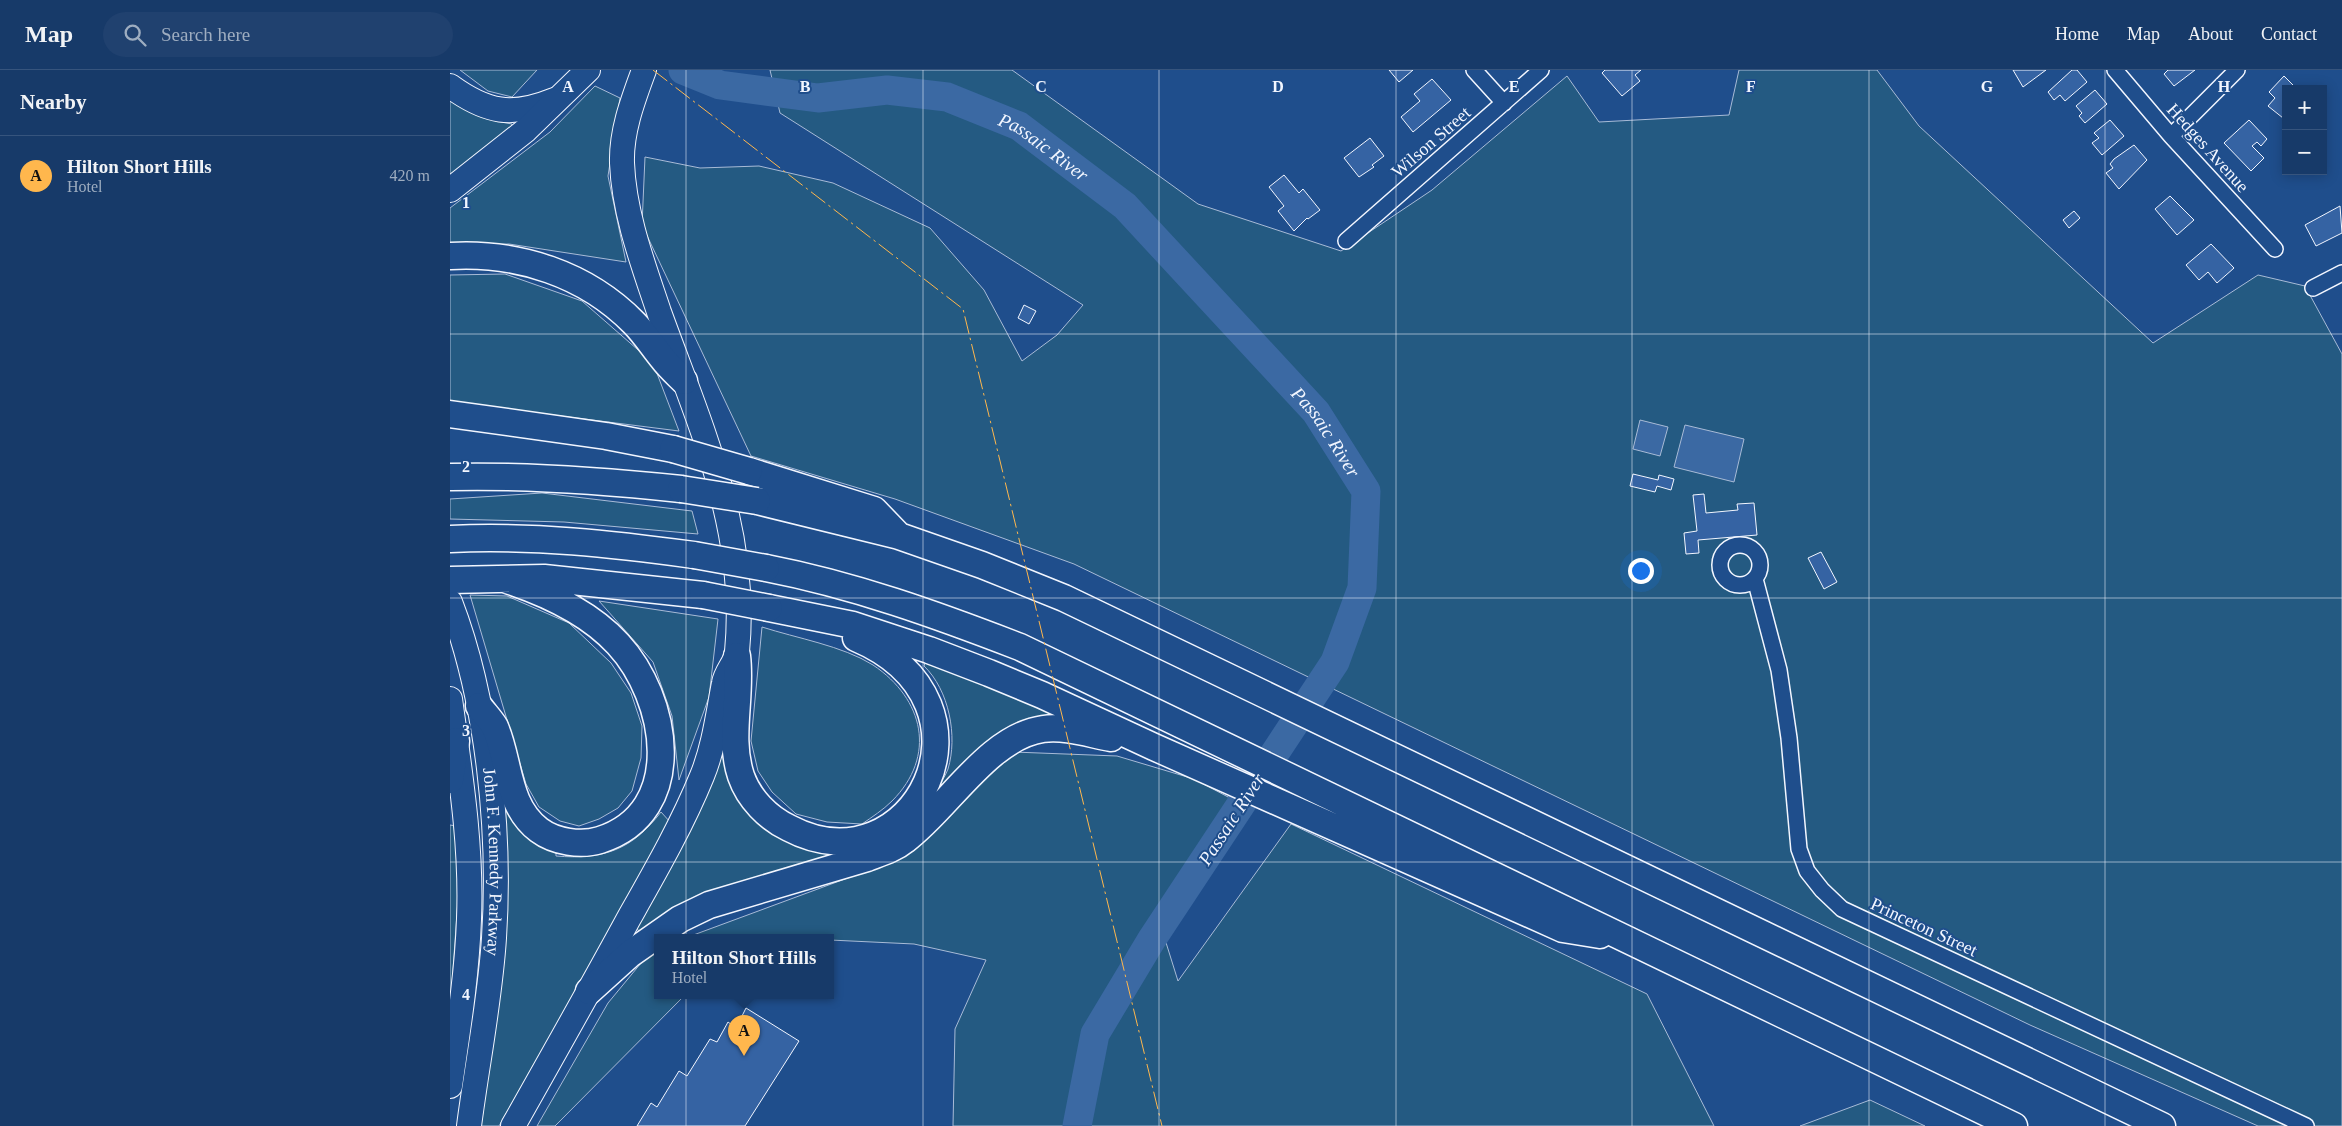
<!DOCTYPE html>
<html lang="en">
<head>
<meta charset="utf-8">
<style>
	:root { --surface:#173a69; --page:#20416f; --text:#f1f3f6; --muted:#9eadc0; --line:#36547d; --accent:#ffb74d }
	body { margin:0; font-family:"Times New Roman",serif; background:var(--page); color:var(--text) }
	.controls { position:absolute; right:15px; top:15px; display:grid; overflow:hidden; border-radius:0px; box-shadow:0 2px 12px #0003 }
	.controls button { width:45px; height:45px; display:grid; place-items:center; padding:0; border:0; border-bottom:1px solid var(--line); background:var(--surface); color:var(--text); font:25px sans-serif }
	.you { position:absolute; left:1190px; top:500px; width:18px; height:18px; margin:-12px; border:4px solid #fff; border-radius:50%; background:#1a73e8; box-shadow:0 0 0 8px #1a73e833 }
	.badge { display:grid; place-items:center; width:32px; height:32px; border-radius:50%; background:var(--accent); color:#111; font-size:16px; font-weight:700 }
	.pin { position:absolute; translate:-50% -41px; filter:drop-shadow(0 1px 2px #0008) }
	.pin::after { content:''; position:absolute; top:26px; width:18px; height:15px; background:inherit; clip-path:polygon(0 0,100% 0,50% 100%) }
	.popup { position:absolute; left:204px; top:864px; width:180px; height:65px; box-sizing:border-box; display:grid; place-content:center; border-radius:0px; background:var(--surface); filter:drop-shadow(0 1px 4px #0005); font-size:16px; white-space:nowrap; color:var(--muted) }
	.popup b { font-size:19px; color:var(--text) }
	.popup::after { content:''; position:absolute; left:50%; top:100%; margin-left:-10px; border:10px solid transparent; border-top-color:var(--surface) }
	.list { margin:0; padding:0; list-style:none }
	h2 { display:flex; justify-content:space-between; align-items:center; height:65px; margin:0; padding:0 20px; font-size:21px }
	h2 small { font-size:16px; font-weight:400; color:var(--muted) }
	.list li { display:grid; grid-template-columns:32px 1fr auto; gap:15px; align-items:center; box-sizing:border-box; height:80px; padding:0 20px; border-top:1px solid var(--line) }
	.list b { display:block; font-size:19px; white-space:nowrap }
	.list p { margin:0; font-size:16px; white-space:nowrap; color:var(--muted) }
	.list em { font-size:16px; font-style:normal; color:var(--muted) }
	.icon { flex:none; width:28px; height:28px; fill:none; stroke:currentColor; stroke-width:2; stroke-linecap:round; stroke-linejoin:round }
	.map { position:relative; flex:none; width:1892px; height:1056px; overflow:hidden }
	header { display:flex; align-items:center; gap:30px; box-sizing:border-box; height:70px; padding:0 25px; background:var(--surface); border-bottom:1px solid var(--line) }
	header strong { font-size:24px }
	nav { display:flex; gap:28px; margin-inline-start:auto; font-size:18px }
	.search { width:350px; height:45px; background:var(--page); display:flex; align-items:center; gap:12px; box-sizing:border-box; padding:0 18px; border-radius:28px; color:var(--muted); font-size:19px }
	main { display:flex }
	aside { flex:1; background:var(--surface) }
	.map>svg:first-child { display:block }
</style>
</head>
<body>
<header>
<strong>Map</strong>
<div class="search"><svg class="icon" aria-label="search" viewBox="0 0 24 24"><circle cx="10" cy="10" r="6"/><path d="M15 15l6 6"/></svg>Search here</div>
<nav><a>Home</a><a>Map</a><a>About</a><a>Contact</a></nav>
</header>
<main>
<aside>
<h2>Nearby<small></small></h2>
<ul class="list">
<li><span class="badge">A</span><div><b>Hilton Short Hills</b><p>Hotel</p></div><em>420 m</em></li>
</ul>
</aside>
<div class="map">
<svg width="1892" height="1056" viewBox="0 0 1892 1056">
	<rect width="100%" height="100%" fill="#1f4e8c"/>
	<path fill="#245a82" stroke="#a8bbd7" d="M 10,0 L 87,0 L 62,27 L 38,21 Z
		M 320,0 L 562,0 L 748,134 L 891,181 L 982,120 L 1117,6 L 1149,52 L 1279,45 L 1289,0 L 1427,0 L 1469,56 L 1703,273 L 1808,205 L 1855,216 L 1892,284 L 1892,1056 L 1808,1056 L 1580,955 L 624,494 L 445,429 L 301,386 L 192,155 L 195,87 L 250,98 L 309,96 L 383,113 L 480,158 L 534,220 L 572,291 L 607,265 L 633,235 L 330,43 Z
		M 145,16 L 170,28 L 158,106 L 176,192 L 59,174 L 0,176 L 0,138 L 100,62 Z
		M 0,29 C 19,44 38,50 62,54 L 61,59 L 0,107 Z
		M 55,204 L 132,231 L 203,293 L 229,361 L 0,332 L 0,205 Z
		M 92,423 L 242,441 L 248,464 L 114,452 L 0,449 L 0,429 Z
		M 20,525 L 57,526 L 119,553 L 161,593 L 181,623 L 192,656 L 191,688 L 182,721 L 168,738 L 149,749 L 129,756 L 110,751 L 89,737 L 76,714 Z
		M 149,531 L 268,549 L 259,627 L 229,710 L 222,646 L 203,592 Z
		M 312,557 C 346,568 393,576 423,595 C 474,629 487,686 442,731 C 433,740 422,747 412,754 L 377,752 L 346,744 L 322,722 L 308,701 L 301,671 Z
		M 475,593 L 548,619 L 609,646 L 485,723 C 489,716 495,707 498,699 C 508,666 499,620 474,596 Z
		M 272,679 L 279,705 L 332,768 L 380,783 L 378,789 L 189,862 L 187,858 Z
		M 563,682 L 667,686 L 744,709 L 780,728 L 708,847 L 728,911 L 841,754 L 1197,924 L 1264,1056 L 503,1056 L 505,959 L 536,890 L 464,874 L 380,870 L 380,867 L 238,867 L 449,789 L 467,778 L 502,740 Z
		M 52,731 L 106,780 L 106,786 C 153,790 182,780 211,742 L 221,753 L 49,1056 L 31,1056 L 53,895 Z
		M 0,755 L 6,756 L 9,815 L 0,942 Z
		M 208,878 L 208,925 L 235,925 L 105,1056 L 87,1056 L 158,933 L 201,881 Z
		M 1420,1030 L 1475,1056 L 1350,1056 Z"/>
	<path fill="#3b69a3" stroke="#a8bbd7" d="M 1190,350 L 1218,357 L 1210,386 L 1183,379 Z
		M 1235,355 L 1294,369 L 1284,412 L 1224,397 Z"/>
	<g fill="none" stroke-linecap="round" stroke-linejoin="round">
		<path stroke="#3b69a3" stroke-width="29" id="s1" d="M 233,0 L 270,15 L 368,28 L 437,20 L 497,27 L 569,56 L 675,136 L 866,342 L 916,421 L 912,518 L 885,592 L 702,869 L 645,964 L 627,1056"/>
	</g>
	<path fill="#3563a3" stroke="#f2f6ff" d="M 939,0 L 963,0 L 949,12 Z
		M 1155,0 L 1191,0 L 1185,5 L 1190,11 L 1172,26 L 1152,3 Z
		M 1563,0 L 1596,0 L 1573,17 Z
		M 1622,0 L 1627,0 L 1637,12 L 1615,31 L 1610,25 L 1604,30 L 1598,22 Z
		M 1745,0 L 1724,16 L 1714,4 L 1718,0 Z
		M 1834,6 L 1847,19 L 1836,19 L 1836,44 L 1833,48 L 1818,36 L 1825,28 L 1819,22 Z
		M 982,9 L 1001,30 L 963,62 L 951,47 L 970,31 L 964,24 Z
		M 1645,20 L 1657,34 L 1635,53 L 1629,46 L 1632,43 L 1626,36 Z
		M 1660,50 L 1674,66 L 1652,85 L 1642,73 L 1649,68 L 1644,63 Z
		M 1799,50 L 1817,69 L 1811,76 L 1807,72 L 1802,76 L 1814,88 L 1801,101 L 1774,73 Z
		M 920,68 L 934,86 L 922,95 L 924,97 L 909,107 L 894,88 Z
		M 1684,75 L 1697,90 L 1669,119 L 1656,103 L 1663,98 L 1660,94 L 1664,89 Z
		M 834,105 L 849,123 L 853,119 L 870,140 L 858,149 L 857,148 L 844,161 L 828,141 L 834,136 L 819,117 Z
		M 1720,126 L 1744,150 L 1727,165 L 1705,139 Z
		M 1890,136 L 1892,163 L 1866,176 L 1855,155 Z
		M 1624,141 L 1630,148 L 1619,158 L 1613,150 Z
		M 1761,174 L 1784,198 L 1767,213 L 1758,202 L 1749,210 L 1736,195 Z
		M 574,235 L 586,241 L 579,254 L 568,248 Z
		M 1183,404 L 1208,410 L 1209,405 L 1224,409 L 1221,420 L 1207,416 L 1205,422 L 1180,416 Z
		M 1254,424 L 1256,443 L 1288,440 L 1287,434 L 1304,433 L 1307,465 L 1248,470 L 1249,483 L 1236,484 L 1234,463 L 1247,461 L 1243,425 Z
		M 1371,482 L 1387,512 L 1374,519 L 1358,488 Z
		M 296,938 L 349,971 L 295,1056 L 187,1056 L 201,1033 L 207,1037 L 229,1001 L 237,1006 L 260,969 L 267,972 L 278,952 L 286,958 Z"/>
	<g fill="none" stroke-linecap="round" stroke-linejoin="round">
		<defs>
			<path id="minor" d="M 1024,0 L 1054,33
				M 1665,0 L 1721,66 L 1825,179
				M 1721,66 L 1787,0
				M 896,171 L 1091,0
				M 1863,218 L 1892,203
				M1270 495a20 20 0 1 1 40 0a20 20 0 1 1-40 0Z
				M 1305,509 L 1329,600 L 1339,668 L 1349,779 L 1357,801 L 1372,820 L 1392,839 L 1856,1056"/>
			<g id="primary">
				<path d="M 0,16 C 37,43 62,47 104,30"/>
				<path d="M 0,120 L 76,60 L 138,0"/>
				<path id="s2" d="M 0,532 C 38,631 51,762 44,868 C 40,931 27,994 19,1056"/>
				<path d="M 0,629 C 10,702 22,775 19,849 C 17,905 8,961 0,1016"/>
				<path d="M 63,1056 C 102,987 141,918 179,848 C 205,802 232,755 252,706 C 264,677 268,644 274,613 C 276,601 286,593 287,582 C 299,460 249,353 209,242 C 193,194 174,144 172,93 C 171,61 183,30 194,0"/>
			</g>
			<path id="motorway" d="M 0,186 C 68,182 136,204 184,253 C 195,264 203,277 213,289 C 219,297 227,304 234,311
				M 0,344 L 156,366 L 223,379
				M 299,401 L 424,440 L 449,466
				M 0,407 C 78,405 154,411 231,419
				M 307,431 L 449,466 L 532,495 L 614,528 L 1712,1056
				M 0,469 C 82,465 163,474 244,485
				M 316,498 C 404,515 487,545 570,577 L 1564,1056
				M 0,510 L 94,508 L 253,525
				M 319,538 L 403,555 L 479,580 L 539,603 L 592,625 L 704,677 L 1113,859 L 1150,865
				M 287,586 C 292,627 278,667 291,706 C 299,729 318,748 339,758 C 462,823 561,634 406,568
				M 29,636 C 34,643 41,650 45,657 C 60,691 56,735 89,760 C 105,772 131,776 150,770 C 238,742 218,628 168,574 C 139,542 94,522 54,509
				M 0,710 L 6,671
				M 139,921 L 180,884 L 230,849 L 259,835 L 417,788 C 430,783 444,779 455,770 C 498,738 538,667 593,659 C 615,656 639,664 661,668"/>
		</defs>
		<use href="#minor" stroke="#f2f6ff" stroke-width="18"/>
		<use href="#primary" stroke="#f2f6ff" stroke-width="26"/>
		<use href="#motorway" stroke="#f2f6ff" stroke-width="29"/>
		<use href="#minor" stroke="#1f4e8c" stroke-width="15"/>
		<use href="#primary" stroke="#1f4e8c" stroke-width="24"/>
		<use href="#motorway" stroke="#1f4e8c" stroke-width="26"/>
		<defs>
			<path id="motorway-bridge" d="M 223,379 L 299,401
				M 231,419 L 307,431
				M 244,485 L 316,498
				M 253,525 L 319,538"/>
		</defs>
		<use href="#motorway-bridge" stroke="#f2f6ff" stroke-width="29" stroke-linecap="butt"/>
		<use href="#motorway-bridge" stroke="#1f4e8c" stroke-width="26"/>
		<path stroke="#ffb74d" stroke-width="1" stroke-dasharray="18 4 2.5 4" stroke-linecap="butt" d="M 203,0 L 513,239 L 712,1056"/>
	</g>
	<path fill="none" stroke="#f2f6ff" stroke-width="1" stroke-opacity="0.55" d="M 236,0 L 236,1056M 473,0 L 473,1056M 709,0 L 709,1056M 946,0 L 946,1056M 1182,0 L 1182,1056M 1419,0 L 1419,1056M 1655,0 L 1655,1056M 0,264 L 1892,264M 0,528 L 1892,528M 0,792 L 1892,792"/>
	<g text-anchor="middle" stroke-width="4" stroke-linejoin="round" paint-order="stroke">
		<g font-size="18" fill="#f2f6ff" stroke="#1f4e8c">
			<text transform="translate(981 72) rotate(-41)" y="6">Wilson Street</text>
			<text transform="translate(1758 78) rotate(48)" y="6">Hedges Avenue</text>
			<text dy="6" stroke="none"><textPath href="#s2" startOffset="265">John F. Kennedy Parkway</textPath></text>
			<text transform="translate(1474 857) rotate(25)" y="6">Princeton Street</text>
		</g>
		<g font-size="19" font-style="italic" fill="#f2f6ff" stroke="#1f4e8c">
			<text dy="7" stroke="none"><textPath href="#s1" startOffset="378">Passaic River</textPath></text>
			<text dy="7" stroke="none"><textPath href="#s1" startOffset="782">Passaic River</textPath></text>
			<text transform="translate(781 749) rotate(-57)" y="7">Passaic River</text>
		</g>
	</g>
	<g font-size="16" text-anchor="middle" font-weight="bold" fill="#f2f6ff" stroke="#1f4e8c" stroke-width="4" stroke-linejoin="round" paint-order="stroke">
		<text x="118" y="22">A</text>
		<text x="355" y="22">B</text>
		<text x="591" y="22">C</text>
		<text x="828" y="22">D</text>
		<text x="1064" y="22">E</text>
		<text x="1301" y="22">F</text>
		<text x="1537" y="22">G</text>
		<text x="1774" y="22">H</text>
		<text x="16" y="138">1</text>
		<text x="16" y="402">2</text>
		<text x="16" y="666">3</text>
		<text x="16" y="930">4</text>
	</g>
</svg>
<div class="controls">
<button>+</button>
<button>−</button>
</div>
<div class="you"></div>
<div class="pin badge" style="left:294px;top:986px">A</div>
<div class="popup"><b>Hilton Short Hills</b>Hotel</div>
</div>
</main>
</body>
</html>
